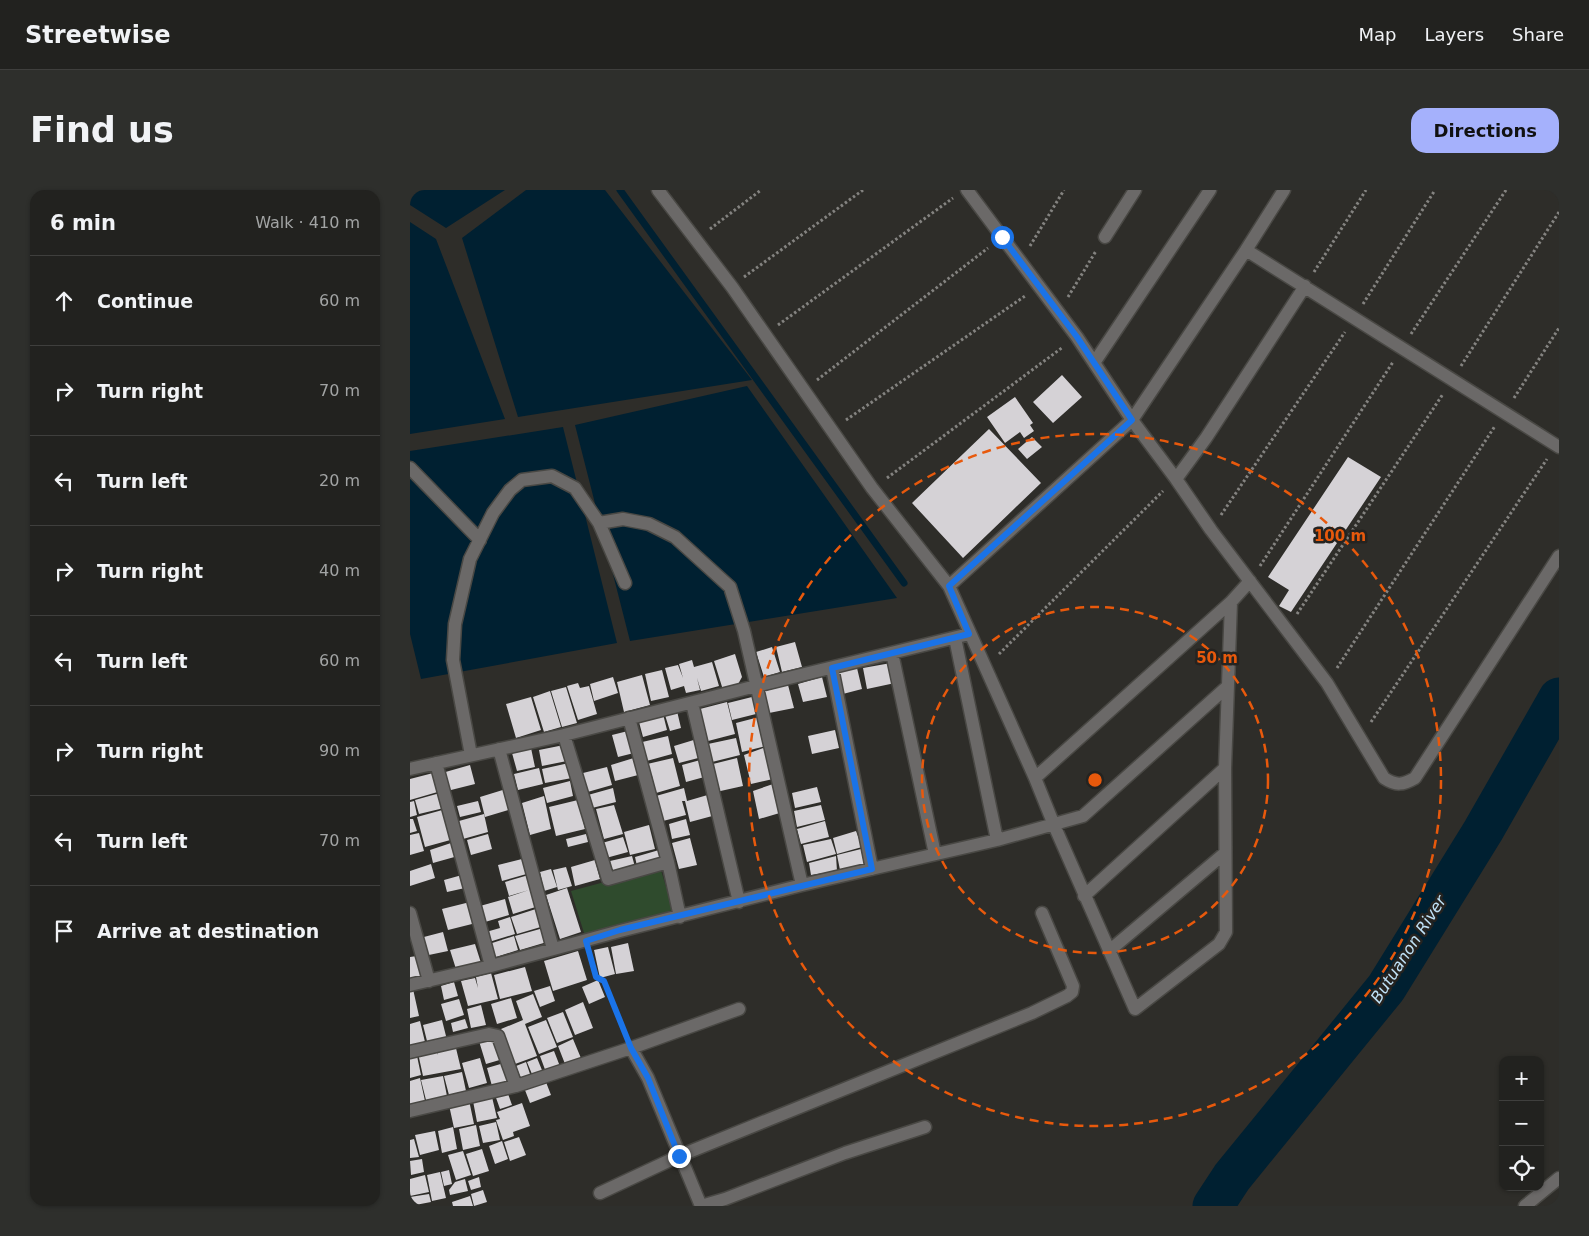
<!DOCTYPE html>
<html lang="en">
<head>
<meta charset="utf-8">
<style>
	:root { --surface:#22221f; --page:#2e2f2c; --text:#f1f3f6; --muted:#a2a4a4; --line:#3f3f3d; --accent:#a5b1fc }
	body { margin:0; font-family:"DejaVu Sans",sans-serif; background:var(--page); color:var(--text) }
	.controls { position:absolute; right:15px; bottom:15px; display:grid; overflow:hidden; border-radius:10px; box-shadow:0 1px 4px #0004 }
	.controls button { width:45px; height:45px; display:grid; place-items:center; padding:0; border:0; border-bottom:1px solid var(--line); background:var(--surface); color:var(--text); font:25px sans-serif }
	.stop { position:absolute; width:15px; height:15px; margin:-11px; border:4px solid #1a73e8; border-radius:50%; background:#fff }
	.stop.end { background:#1a73e8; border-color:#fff; box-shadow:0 1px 5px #0008 }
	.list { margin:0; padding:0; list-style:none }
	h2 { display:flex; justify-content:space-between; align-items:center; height:65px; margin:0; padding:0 20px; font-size:21px }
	h2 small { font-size:16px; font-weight:400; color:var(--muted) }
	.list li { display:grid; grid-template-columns:32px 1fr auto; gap:15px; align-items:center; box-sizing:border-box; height:90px; padding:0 20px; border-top:1px solid var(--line) }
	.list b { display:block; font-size:19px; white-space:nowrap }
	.list em { font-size:16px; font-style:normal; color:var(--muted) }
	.icon { flex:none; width:28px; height:28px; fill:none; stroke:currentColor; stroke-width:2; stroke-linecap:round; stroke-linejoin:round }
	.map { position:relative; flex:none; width:1149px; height:1016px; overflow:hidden; border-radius:15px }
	header { display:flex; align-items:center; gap:30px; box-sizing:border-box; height:70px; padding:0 25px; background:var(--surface); border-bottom:1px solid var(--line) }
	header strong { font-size:24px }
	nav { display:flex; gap:28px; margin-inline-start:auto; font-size:18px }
	.intro { display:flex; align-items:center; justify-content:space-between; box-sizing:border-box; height:120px; padding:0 30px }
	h1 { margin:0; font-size:35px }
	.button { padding:12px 22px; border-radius:15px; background:var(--accent); color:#111; font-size:18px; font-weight:700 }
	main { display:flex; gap:30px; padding:0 30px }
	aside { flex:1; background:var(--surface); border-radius:15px; box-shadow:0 1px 4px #0004 }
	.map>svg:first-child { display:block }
</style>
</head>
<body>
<header>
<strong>Streetwise</strong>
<nav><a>Map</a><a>Layers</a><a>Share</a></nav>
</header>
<div class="intro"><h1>Find us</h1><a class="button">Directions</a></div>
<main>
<aside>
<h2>6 min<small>Walk · 410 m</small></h2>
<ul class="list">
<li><svg class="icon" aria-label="ahead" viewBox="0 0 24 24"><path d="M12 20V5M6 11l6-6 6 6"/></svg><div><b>Continue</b></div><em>60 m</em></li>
<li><svg class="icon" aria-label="right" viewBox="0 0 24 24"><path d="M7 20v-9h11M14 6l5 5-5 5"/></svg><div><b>Turn right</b></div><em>70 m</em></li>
<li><svg class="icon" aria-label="left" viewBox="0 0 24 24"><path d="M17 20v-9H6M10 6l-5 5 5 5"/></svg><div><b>Turn left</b></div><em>20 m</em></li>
<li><svg class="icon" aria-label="right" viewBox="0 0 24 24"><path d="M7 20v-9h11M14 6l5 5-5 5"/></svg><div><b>Turn right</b></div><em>40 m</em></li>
<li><svg class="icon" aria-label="left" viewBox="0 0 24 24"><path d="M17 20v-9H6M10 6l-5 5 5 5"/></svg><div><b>Turn left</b></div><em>60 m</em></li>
<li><svg class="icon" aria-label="right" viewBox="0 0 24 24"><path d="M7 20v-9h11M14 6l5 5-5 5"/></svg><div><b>Turn right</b></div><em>90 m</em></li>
<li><svg class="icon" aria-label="left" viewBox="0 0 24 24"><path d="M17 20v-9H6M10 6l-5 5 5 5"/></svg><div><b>Turn left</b></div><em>70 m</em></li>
<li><svg class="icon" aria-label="arrive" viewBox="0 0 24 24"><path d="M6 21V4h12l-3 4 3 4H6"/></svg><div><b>Arrive at destination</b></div></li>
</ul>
</aside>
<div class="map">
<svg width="1149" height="1016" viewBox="0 0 1149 1016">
	<rect width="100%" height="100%" fill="#2e2d29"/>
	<path fill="#2f4b2d" d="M 250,677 L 265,726 L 175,746 L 161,701 Z"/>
	<path fill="#002031" d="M 0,0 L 95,0 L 36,38 L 0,15 Z
		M 116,0 L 195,0 L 342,190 L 108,227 L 52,48 Z
		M 0,32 L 26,49 L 95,229 L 0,244 Z
		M 337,196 L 487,408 L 220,451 L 165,235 Z
		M 153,237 L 207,453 L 11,489 L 0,444 L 0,261 Z"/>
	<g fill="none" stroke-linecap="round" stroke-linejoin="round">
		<path stroke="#002031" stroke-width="7" d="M 210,0 L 494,393"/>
		<path stroke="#002031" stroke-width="41" d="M 803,1016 L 822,987 L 976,798 L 1073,641 L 1149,508"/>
	</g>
	<path fill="#d5d2d6" d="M 652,185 L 672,207 L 643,233 L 623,212 Z
		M 605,207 L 623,233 L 620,235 L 624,241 L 614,248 L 610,242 L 595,253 L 577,227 Z
		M 579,239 L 631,293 L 553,368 L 502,313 Z
		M 622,247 L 632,257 L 617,269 L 608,259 Z
		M 938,267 L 971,287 L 881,422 L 869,416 L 879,400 L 858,387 Z
		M 385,452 L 392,477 L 372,482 L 366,457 Z
		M 362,457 L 370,482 L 354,487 L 346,462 Z
		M 325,464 L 332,487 L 327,496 L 313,500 L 304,471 Z
		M 282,470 L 284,477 L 302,472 L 309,496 L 291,501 L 287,488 L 290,500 L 276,503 L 274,496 L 261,500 L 255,478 L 268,475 L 273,488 L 269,474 Z
		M 481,473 L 485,493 L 457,499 L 453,478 Z
		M 447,478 L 452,499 L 429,505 L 424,482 Z
		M 252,480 L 259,507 L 241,511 L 235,484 Z
		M 232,485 L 240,515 L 214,522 L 207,492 Z
		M 203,487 L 208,503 L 184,511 L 180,494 Z
		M 412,487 L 417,507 L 393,512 L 388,494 Z
		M 168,493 L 170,498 L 179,496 L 187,524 L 168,530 L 157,496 Z
		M 378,495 L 384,518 L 354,524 L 351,512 L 355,501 Z
		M 156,497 L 167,533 L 152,537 L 141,501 Z
		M 140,501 L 151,537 L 134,542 L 123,507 Z
		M 346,506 L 350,523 L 322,530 L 318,513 Z
		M 121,507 L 131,540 L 106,548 L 96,514 Z
		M 317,512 L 325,544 L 298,551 L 290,519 Z
		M 267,521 L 271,538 L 260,541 L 255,525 Z
		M 253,524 L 257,540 L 233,547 L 229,532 Z
		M 349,527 L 356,556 L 332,562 L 326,533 Z
		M 425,540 L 429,558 L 402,564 L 398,546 Z
		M 218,541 L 224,563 L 208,567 L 202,545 Z
		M 258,546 L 262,564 L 233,572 L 228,553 Z
		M 326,548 L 330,565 L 302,572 L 298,554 Z
		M 287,549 L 292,567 L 269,573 L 264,556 Z
		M 154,555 L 157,571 L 132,576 L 129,560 Z
		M 356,557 L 363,589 L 341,594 L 334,565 Z
		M 121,558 L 125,577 L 107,581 L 102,563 Z
		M 227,567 L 232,584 L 205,591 L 201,575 Z
		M 263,568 L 270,596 L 246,603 L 242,586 L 236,587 L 233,575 Z
		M 327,568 L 333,596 L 306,602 L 299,575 Z
		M 294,569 L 298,586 L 276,592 L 272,575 Z
		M 159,573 L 162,588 L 135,593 L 132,579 Z
		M 60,575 L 65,594 L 37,601 L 32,583 Z
		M 197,577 L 202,595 L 174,603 L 169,584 Z
		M 129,578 L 133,594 L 108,600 L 104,584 Z
		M 27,582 L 31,601 L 0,610 L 0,589 Z
		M 160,591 L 163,606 L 137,613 L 133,598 Z
		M 366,593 L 373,622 L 349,629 L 343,601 Z
		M 407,597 L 411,612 L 385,618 L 382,603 Z
		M 203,598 L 206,612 L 182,618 L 178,605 Z
		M 274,598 L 277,611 L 301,604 L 306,625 L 280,632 L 275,611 L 272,611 L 276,625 L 253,631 L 246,606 Z
		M 96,599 L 102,619 L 75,627 L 70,607 Z
		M 30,603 L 34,618 L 9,624 L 5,610 Z
		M 134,606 L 141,639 L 120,645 L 112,613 Z
		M 168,610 L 175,639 L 146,646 L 139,617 Z
		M 4,611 L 7,625 L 0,627 L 0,612 Z
		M 68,611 L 71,622 L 50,627 L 47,616 Z
		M 204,615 L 213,644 L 194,649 L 186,619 Z
		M 411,615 L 415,630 L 387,637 L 384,621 Z
		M 36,619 L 44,649 L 15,657 L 7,627 Z
		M 74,624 L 78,642 L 53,649 L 49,631 Z
		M 0,629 L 3,629 L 7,641 L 0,643 Z
		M 276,629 L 280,645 L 262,649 L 259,634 Z
		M 415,631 L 419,647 L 391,654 L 387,639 Z
		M 239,635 L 245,659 L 220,665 L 214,642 Z
		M 446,641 L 452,657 L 427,664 L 423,648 Z
		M 9,643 L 14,661 L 0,665 L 0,645 Z
		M 78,644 L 82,659 L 61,665 L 57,650 Z
		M 176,644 L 178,652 L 158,657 L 156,649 Z
		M 213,647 L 218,662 L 196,668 L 192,653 Z
		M 280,648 L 287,675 L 269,679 L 262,653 Z
		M 421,649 L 426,664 L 397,672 L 393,655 Z
		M 44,652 L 48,666 L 23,673 L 20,660 Z
		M 451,659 L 454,674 L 430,680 L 427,665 Z
		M 249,660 L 252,670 L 227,676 L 225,667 Z
		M 222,666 L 225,677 L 202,683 L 200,671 Z
		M 426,666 L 427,681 L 401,685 L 399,673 Z
		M 116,668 L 120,683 L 92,691 L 88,675 Z
		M 185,670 L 190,689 L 165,696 L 161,677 Z
		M 21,674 L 25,688 L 0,696 L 0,681 Z
		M 156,677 L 162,696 L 148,700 L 143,680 Z
		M 141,679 L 147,697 L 134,701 L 130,682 Z
		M 122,684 L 132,715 L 103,724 L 98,707 L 119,700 L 99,706 L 95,692 Z
		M 52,685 L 55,698 L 37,702 L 34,690 Z
		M 157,698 L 171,742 L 150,749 L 136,705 Z
		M 95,709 L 99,725 L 75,732 L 70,716 Z
		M 60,712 L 66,733 L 38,740 L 32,719 Z
		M 129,718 L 134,736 L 107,744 L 101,727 Z
		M 100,727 L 105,744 L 79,752 L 76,742 L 90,738 L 88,731 Z
		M 137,737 L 137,752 L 110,760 L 105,746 Z
		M 33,742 L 38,761 L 14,766 L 10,748 Z
		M 104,746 L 108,760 L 83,768 L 79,754 Z
		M 218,753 L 224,781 L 206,784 L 201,757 Z
		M 65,754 L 71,773 L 46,779 L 40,760 Z
		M 198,757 L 205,784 L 190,788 L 184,760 Z
		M 168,761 L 177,790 L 143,801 L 134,771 Z
		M 7,766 L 11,787 L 0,789 L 0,767 Z
		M 115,777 L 122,801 L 90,809 L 84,785 Z
		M 81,783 L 88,809 L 58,816 L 51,791 L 65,788 L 68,798 L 66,787 Z
		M 188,790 L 195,807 L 179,814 L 172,797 Z
		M 44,792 L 48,806 L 34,810 L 31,796 Z
		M 140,796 L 145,811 L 130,817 L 124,801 Z
		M 3,799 L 9,826 L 0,828 L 0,800 Z
		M 123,804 L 132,827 L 115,834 L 127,866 L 105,874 L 91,839 L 113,830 L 106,811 Z
		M 101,808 L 107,828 L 87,834 L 81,814 Z
		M 49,809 L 54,825 L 36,831 L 31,814 Z
		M 173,812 L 183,838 L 165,845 L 155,820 Z
		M 71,815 L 76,835 L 61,838 L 57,819 Z
		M 153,822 L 163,847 L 147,853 L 137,828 Z
		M 55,829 L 58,838 L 43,842 L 41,833 Z
		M 32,830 L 37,850 L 18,855 L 13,835 Z
		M 136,830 L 147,857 L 129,864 L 118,837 Z
		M 10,831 L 15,852 L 0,856 L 0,834 Z
		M 85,846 L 93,869 L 76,874 L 69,851 Z
		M 163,849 L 173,873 L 157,879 L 148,856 Z
		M 45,854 L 51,879 L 13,886 L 8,863 L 26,859 L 28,865 L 27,858 Z
		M 144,861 L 151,879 L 137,885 L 130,866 Z
		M 7,866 L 11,885 L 0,888 L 0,867 Z
		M 70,868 L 77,893 L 59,898 L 52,873 Z
		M 127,868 L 134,885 L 124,889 L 117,872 Z
		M 116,872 L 122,890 L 113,894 L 106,876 Z
		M 94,873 L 100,890 L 82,896 L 77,878 Z
		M 52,882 L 56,901 L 39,905 L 34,886 Z
		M 33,886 L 37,906 L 16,910 L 11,890 Z
		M 134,887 L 141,905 L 120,913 L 113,895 Z
		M 10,888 L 15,911 L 0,914 L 0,891 Z
		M 97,901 L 102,915 L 90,919 L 85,905 Z
		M 82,907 L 87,928 L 67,932 L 63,911 Z
		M 59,910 L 64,934 L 44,938 L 39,915 Z
		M 112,913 L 120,936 L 103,942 L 104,946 L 93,950 L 86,930 L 90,929 L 87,922 Z
		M 86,932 L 90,950 L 73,953 L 69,936 Z
		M 66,935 L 70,956 L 53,960 L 49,939 Z
		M 43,937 L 47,959 L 32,963 L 28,941 Z
		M 25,941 L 29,960 L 10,965 L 5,945 Z
		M 109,947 L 116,965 L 100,971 L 94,952 Z
		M 4,949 L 9,967 L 0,968 L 0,950 Z
		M 92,951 L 98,969 L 85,974 L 79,956 Z
		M 72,959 L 79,981 L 63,986 L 56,964 Z
		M 53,961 L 61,985 L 46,990 L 38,965 Z
		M 12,969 L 14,982 L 1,985 L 0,971 Z
		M 39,980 L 42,994 L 34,996 L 31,982 Z
		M 30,982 L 36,1008 L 22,1011 L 17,985 Z
		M 15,985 L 19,1002 L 0,1006 L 0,989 Z
		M 69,987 L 71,997 L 61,1000 L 58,991 Z
		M 55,989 L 58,1001 L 40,1005 L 39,1000 L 45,992 Z
		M 73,1000 L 77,1012 L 64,1016 L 61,1004 Z
		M 19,1004 L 21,1012 L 0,1016 L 0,1007 Z
		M 60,1006 L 63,1016 L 43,1016 L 42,1012 Z"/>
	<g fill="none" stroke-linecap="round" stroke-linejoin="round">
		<defs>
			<path id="minor" d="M 248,0 L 322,97 L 462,298 L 539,396 L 625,588 L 644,635 L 725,819 L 809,754 L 816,742 L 815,578 L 821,412
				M 557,0 L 667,147 L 722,230 L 766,289 L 801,340 L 917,493 L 974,588 C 986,596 993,595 1005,588 L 1149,366
				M 695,47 L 725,0
				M 836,60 L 1149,257
				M 684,173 L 800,0
				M 0,278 L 70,350
				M 766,289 L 796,248 L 895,96
				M 189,333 L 213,329 L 239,334 L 265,347 L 320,397 L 334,441 L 392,695
				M 539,396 L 722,230 L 836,60 L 874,0
				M 545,448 L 587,650
				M 482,463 L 525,664
				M 422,478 L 462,679
				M 282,513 L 329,712
				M 219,528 L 258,672 L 270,727
				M 154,545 L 198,689 L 258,672
				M 89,559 L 143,759
				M 61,565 L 43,470 L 45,434 L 60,369 L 83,323 L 100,300 L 112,290 L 142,286 L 165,298 L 189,333 L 215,393
				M 26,573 L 81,776
				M 0,579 L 154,545 L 346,496 L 559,444
				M 625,588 L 821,412 L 840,391
				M 674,706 L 815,578
				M 0,723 L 19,791
				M 699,761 L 815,663
				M 0,795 L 81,776 L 210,741 L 392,695 L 587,650 L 673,626 L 818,496
				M 221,858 L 238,888 L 291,1016
				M 0,862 L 79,844 L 88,846 L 106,896
				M 0,921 L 106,896 L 221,858 L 329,819
				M 190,1003 L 269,966 L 622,823 L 657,806 L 662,802 L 663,796 L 632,723
				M 291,1016 L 315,1009 L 435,963 L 515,937
				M 1115,1016 L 1149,988"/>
		</defs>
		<use href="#minor" stroke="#494844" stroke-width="15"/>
		<path stroke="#848380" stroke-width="3" stroke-dasharray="2.5 2.5" stroke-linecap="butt" d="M 300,39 L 351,0
			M 620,56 L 654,0
			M 904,82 L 956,0
			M 334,87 L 453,0
			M 658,107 L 686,61
			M 953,114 L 1025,0
			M 368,135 L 543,8
			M 1001,144 L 1096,0
			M 1051,176 L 1149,22
			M 407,190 L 578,58
			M 1104,208 L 1149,138
			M 436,230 L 615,106
			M 477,288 L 653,157
			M 811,325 L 935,142
			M 850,376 L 983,172
			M 887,424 L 1033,204
			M 589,464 L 753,301
			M 927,478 L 1085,236
			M 961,532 L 1137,269
			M 180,767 L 186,787 L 194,791 L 214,842"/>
		<use href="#minor" stroke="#6b6968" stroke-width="12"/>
	</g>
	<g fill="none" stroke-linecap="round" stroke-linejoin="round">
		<path stroke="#1a73e8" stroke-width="6" d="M 269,966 L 238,888 L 221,858 L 194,791 L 186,787 L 176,751 L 210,740 L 462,679 L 422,478 L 559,444 L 539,396 L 722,230 L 667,147 L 592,47"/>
	</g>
	<g fill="none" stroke="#e8590c" stroke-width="2.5" stroke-dasharray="9 6">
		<circle cx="685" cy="590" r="173"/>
		<circle cx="685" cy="590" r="346"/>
	</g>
	<g text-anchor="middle" stroke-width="5" stroke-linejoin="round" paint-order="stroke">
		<g font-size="16" font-style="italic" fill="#bfe1f6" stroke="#252320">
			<text transform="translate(998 759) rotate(-57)" y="6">Butuanon River</text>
		</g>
	</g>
	<circle cx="685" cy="590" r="8" fill="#e8590c" stroke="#252320" stroke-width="2.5"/>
	<g font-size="15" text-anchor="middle" font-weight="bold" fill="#e8590c" stroke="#252320" stroke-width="5" stroke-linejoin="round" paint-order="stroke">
		<text x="930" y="351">100 m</text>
		<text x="807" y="473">50 m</text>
	</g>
</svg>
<div class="controls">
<button>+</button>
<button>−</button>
<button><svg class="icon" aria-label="locate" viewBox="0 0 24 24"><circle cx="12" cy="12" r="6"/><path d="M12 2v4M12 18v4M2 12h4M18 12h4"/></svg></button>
</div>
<div class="stop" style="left:592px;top:47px"></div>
<div class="stop end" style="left:269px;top:966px"></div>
</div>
</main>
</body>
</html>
